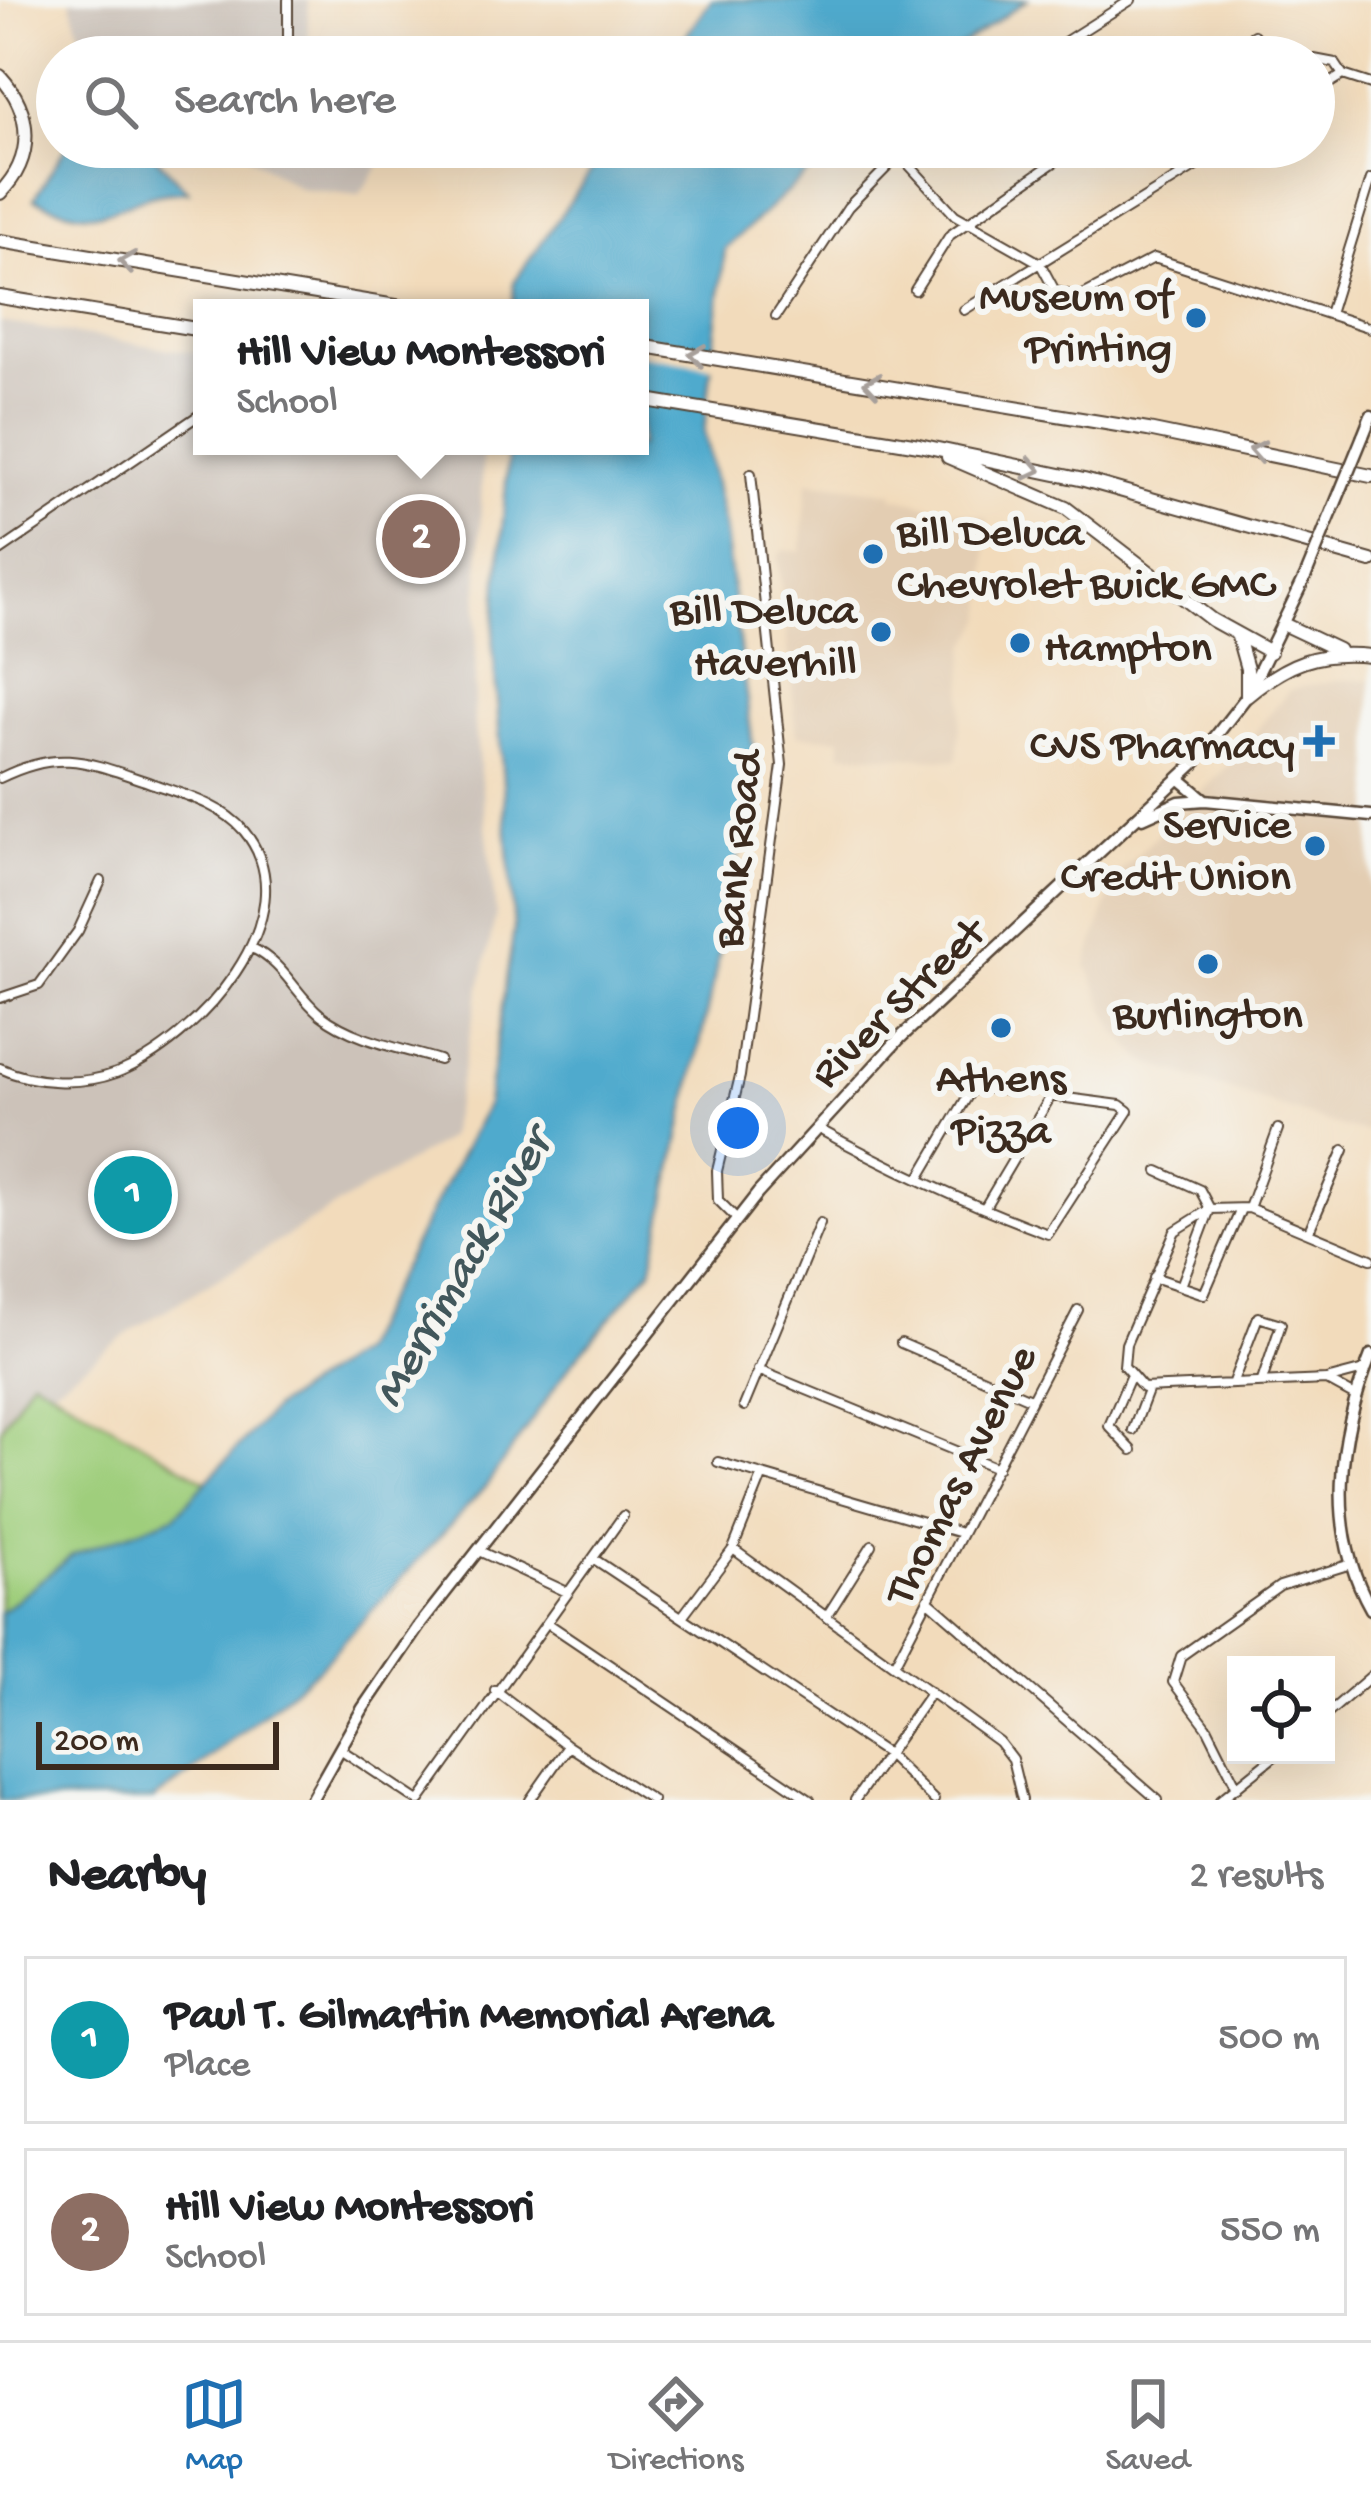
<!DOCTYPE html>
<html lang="en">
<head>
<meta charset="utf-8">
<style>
	:root { --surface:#fff; --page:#f2f2f2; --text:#202124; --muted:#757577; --line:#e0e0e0; --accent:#1f6fb2 }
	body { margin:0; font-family:"Gochi Hand",sans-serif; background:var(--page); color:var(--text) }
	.controls { position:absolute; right:36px; bottom:36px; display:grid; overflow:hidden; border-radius:0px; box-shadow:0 12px 48px #0002 }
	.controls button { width:108px; height:108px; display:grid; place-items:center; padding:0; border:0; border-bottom:3px solid var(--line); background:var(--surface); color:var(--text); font:60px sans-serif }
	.scale { position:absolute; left:36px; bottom:30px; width:243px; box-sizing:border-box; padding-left:12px; border:6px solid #3b2a1e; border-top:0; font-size:33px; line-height:42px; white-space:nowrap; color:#3b2a1e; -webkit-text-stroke:9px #f6f6f2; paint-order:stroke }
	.you { position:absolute; left:738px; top:1128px; width:42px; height:42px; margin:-30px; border:9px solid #fff; border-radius:50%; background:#1a73e8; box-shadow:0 0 0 18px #1a73e833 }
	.badge { display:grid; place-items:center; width:78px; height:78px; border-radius:50%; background:var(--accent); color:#fff; font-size:39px; font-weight:700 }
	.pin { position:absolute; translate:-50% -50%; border:6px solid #fff; box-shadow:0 3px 12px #0006 }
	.popup { position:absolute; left:193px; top:299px; width:456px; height:156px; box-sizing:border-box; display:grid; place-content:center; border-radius:0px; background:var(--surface); filter:drop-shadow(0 3px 9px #0005); font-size:39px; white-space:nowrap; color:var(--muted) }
	.popup b { font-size:45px; color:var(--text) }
	.popup::after { content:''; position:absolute; left:50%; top:100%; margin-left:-24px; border:24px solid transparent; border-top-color:var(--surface) }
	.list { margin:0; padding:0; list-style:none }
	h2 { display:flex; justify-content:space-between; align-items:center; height:156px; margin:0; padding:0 48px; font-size:51px }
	h2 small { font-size:39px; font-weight:400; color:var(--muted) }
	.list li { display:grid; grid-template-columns:78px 1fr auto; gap:36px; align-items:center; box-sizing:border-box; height:168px; margin:0 24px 24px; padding:0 24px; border:3px solid var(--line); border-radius:0px }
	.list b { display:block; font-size:45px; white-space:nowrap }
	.list p { margin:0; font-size:39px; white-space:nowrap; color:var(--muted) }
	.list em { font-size:39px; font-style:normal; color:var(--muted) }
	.icon { flex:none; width:66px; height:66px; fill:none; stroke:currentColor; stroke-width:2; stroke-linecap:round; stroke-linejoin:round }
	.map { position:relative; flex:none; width:1371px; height:1800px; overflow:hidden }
	.search { position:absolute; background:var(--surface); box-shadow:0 12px 48px #0002; left:36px; right:36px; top:36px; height:132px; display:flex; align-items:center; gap:30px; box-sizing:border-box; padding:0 42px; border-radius:66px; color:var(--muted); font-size:45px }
	.sheet { height:540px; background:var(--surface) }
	nav { display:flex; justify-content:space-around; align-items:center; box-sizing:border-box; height:168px; border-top:3px solid var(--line); background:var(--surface); font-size:33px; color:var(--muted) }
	nav a { display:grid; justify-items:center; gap:6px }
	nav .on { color:var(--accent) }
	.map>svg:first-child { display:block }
</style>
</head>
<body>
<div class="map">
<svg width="1371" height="1800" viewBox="0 0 1371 1800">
	<rect width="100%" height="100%" fill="#f6f6f2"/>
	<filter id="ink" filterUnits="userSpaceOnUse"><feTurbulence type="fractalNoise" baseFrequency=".00833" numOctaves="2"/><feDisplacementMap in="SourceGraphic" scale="24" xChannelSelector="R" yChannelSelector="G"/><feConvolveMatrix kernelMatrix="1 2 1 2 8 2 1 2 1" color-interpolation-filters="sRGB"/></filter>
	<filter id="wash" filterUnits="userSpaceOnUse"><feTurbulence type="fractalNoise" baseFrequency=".004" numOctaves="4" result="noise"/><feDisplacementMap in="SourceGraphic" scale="48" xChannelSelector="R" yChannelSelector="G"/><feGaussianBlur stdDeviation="2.7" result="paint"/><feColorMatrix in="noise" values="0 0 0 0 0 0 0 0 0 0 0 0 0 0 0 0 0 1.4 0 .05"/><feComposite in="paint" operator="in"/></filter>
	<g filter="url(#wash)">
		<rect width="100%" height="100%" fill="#f2dbbb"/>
		<path fill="#e3cdb2" d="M 808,481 L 893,492 L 894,497 L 988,518 L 985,618 L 967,646 L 957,760 L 841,753 L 841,738 L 797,735 L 778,556 L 784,549 L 801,552 Z
			M 1337,680 L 1371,680 L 1371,1132 L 1348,1129 L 1145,1062 L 1116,1031 L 1087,965 L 1116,876 L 1227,767 L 1289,690 Z"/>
		<path fill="#ccc2b9" d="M 70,0 L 308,0 L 309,57 L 87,57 Z
			M 244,147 L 381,147 L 377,170 L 359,195 L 299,188 L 248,156 Z
			M 0,322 L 202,354 L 202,446 L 483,446 L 474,717 L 496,914 L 448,1138 L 131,1331 L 0,1427 Z"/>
		<path fill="#9fce7c" stroke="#6d7c4d" stroke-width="3" d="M 32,1378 L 215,1486 L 179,1526 L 0,1640 L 0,1430 Z"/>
		<path fill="#4faacd" stroke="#456a76" stroke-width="3" d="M 711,0 L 1027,0 L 945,57 L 671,57 Z
			M 66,147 L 146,147 L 188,191 C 110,192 122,236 34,199 Z
			M 608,147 L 836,147 L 725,249 L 704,432 L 724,527 L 754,755 L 731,900 L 651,1270 L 571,1364 L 486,1486 L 320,1667 L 186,1777 L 153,1800 L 0,1800 L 0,1613 L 72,1555 L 175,1516 L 274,1408 L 358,1352 L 487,1104 L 514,929 L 493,646 L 509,446 L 640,446 L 640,308 L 513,308 L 514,282 Z"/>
		<path fill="#f2dbbb" d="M 640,336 L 720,349 L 718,368 L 640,355 Z"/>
	</g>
	<g filter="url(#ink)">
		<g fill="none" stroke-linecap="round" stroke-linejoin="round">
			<defs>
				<path id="minor" d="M 288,0 L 288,57
					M 1041,57 L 1131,0
					M 1219,57 L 1254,35
					M 1314,59 L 1335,63 L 1343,75
					M 1343,75 L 1371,84
					M 1314,93 L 1343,75
					M 899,154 L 955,215 L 1040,263 L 1055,291 L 1079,297 L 1154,258 L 1371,328
					M 915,290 L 950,235 L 1076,147
					M 964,310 L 1227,147
					M 1329,314 L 1371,179
					M 776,316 L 848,207 L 907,147
					M 0,551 L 202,413
					M 0,778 C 60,748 88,762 148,782 C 181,794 220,803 244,831 C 314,915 194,1044 116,1073 C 81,1086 33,1084 0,1068
					M 252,948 C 285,964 294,993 321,1015 C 353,1040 400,1048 439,1060
					M 0,998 L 39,985 L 78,931 L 101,881
					M 817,1128 C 890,1168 970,1205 1048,1234 L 1128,1111 L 1120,1105 L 1051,1096 L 985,1207
					M 1158,1171 L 1200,1190 L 1210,1209 L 1181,1286
					M 920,1177 L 973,1087 L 1011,1090
					M 1249,1208 L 1278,1129
					M 737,1219 L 718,1200 L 717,1171 L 740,1076 L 782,765 L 751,474
					M 1309,1231 L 1344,1150
					M 1154,1277 L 1204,1294 L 1241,1209
					M 901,1343 L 1030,1399
					M 758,1370 L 997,1468
					M 1130,1377 L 1109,1426 L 1132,1450
					M 1326,1380 L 1143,1388 L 1124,1366 L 1126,1344 L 1175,1231 L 1210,1209 L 1249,1208 L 1371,1259
					M 1233,1382 L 1258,1317 L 1281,1324 L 1262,1381
					M 1357,1397 L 1326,1380 L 1364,1370
					M 744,1406 L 820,1223
					M 1133,1430 L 1149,1388
					M 718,1462 L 961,1533
					M 733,1549 L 999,1742 L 1012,1759 L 1022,1800
					M 479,1551 L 567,1592
					M 594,1559 L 887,1754 L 934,1800
					M 930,1602 L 1158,1800
					M 684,1614 L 733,1549 L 761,1479
					M 827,1616 L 872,1545
					M 549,1624 L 810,1800
					M 894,1665 L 1078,1310
					M 495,1690 L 568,1746 L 652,1800
					M 1326,1715 L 1371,1676
					M 340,1749 L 417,1800
					M 1237,1787 L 1207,1727 L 1173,1682 L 1181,1656 L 1280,1586 L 1351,1564
					M 420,1800 L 623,1516
					M 530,1800 L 568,1746
					M 855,1800 L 931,1692
					M 1220,1800 L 1276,1755"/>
				<path id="major" d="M 1363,436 L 1371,416
					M 1180,779 L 1205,800
					M 1143,818 L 1179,802 L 1205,800 L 1371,816
					M 1371,1355 C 1338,1437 1326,1530 1371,1609
					M 311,1800 L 363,1708 L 419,1626 L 758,1193 L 899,1039 L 1194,764 L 1247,696 L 1306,575"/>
				<path id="highway" d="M 0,76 C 33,112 35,158 0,193
					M 0,241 L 408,308
					M 0,297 L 202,330
					M 640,346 L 1148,430 L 1371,476
					M 640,399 L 919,445 L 1084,480 L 1371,561
					M 948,457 L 1066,508 L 1212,620 L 1270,652
					M 1285,625 L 1338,650
					M 1238,637 L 1247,669 L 1247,696
					M 1247,696 C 1287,663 1318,650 1371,656"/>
			</defs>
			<use href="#minor" stroke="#564536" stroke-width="12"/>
			<use href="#major" stroke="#564536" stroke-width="15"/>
			<use href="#highway" stroke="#564536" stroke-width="16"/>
			<use href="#minor" stroke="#fff" stroke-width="8"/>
			<use href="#major" stroke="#fff" stroke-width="10"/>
			<use href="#highway" stroke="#fff" stroke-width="12"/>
			<defs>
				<path id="major-bridge" d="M 1306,575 L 1363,436"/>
			</defs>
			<use href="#major-bridge" stroke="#564536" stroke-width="15" stroke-linecap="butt"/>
			<use href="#major-bridge" stroke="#fff" stroke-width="10"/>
		</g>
		<defs><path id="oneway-chevron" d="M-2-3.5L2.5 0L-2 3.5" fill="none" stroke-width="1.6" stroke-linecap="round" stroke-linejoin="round" transform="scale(3)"/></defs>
		<g stroke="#a79f9a">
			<use href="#oneway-chevron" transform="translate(127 262) rotate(-171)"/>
			<use href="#oneway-chevron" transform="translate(697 355) rotate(-171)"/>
			<use href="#oneway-chevron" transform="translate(872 384) rotate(-171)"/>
			<use href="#oneway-chevron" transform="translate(1257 451) rotate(-169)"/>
			<use href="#oneway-chevron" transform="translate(1033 469) rotate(12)"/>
		</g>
	</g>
	<g fill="#1f6fb2" stroke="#f6f6f2" stroke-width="4.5">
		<circle cx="1196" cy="318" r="12"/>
		<circle cx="873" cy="554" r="12"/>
		<circle cx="881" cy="632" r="12"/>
		<circle cx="1020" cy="643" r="12"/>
		<path d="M1313 723h12v12h12v12h-12v12h-12v-12h-12v-12h12z"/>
		<circle cx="1315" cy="846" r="12"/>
		<circle cx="1208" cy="964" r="12"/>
		<circle cx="1001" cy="1028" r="12"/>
	</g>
	<g text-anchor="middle" stroke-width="12" stroke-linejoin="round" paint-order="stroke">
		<g font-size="45" fill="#3b2a1e" stroke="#f6f6f2" text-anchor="end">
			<text x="1172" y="308">Museum of<tspan x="1172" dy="52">Printing</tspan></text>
			<text x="897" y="544" text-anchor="start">Bill Deluca<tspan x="897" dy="52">Chevrolet Buick GMC</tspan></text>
			<text x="857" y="622">Bill Deluca<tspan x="857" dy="52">Haverhill</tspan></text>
			<text x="1044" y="659" text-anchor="start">Hampton</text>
			<text x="1295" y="757">CVS Pharmacy</text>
			<text x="1291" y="836">Service<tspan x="1291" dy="52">Credit Union</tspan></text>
			<text x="1208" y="1026" text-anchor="middle">Burlington</text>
			<text x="1001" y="1090" text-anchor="middle">Athens<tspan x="1001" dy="52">Pizza</tspan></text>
		</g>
		<g font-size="45" fill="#3b2a1e" stroke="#f6f6f2">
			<text transform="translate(734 849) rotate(-84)" y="16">Bank Road</text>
			<text transform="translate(895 1000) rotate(-44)" y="16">River Street</text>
			<text transform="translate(957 1473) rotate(-63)" y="16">Thomas Avenue</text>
		</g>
		<g font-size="48" font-style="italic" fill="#42575b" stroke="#f6f6f2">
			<text transform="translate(458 1266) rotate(-60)" y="17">Merrimack River</text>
		</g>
	</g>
</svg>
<div class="controls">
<button><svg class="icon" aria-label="locate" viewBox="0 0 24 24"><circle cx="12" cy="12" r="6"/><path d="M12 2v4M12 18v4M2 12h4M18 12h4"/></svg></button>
</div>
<div class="scale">200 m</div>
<div class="you"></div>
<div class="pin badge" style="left:133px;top:1195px;background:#0f9aa8">1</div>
<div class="pin badge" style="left:421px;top:539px;background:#8d6e63">2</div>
<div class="popup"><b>Hill View Montessori</b>School</div>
<div class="search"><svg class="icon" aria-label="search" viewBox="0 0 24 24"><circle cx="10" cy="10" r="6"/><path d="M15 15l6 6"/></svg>Search here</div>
</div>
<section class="sheet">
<h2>Nearby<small>2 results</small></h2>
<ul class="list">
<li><span class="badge" style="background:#0f9aa8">1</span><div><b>Paul T. Gilmartin Memorial Arena</b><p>Place</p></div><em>500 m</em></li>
<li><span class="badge" style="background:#8d6e63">2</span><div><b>Hill View Montessori</b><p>School</p></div><em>550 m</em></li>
</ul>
</section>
<nav>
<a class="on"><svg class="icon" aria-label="map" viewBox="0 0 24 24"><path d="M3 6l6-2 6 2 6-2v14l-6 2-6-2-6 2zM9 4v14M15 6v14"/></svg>Map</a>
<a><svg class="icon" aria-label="directions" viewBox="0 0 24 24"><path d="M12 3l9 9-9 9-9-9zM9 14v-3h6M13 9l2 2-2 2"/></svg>Directions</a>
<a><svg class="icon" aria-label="saved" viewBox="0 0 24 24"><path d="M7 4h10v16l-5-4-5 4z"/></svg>Saved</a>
</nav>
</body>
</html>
